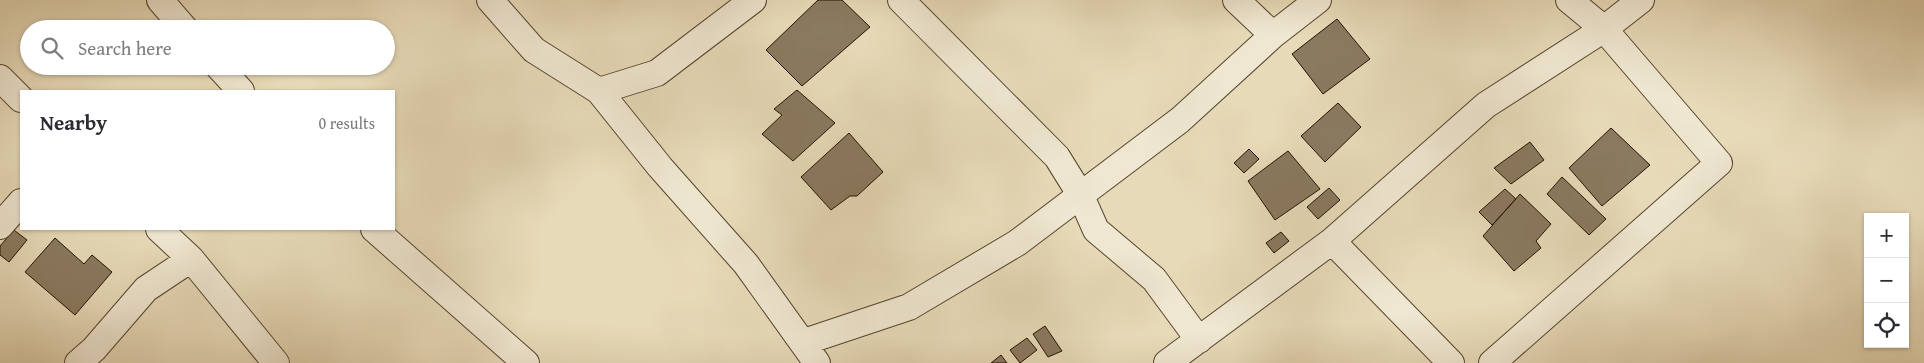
<!DOCTYPE html>
<html lang="en">
<head>
<meta charset="utf-8">
<style>
	:root { --surface:#fff; --page:#f2f2f3; --text:#2b2b33; --muted:#7c7c81; --line:#e1e1e2 }
	body { margin:0; font-family:"Gentium Book Plus",serif; background:var(--page); color:var(--text) }
	.controls { position:absolute; right:15px; bottom:15px; display:grid; overflow:hidden; border-radius:0px; box-shadow:0 1px 4px #0004 }
	.controls button { width:45px; height:45px; display:grid; place-items:center; padding:0; border:0; border-bottom:1px solid var(--line); background:var(--surface); color:var(--text); font:25px sans-serif }
	.list { margin:0; padding:0; list-style:none }
	h2 { display:flex; justify-content:space-between; align-items:center; height:65px; margin:0; padding:0 20px; font-size:21px }
	h2 small { font-size:16px; font-weight:400; color:var(--muted) }
	.icon { flex:none; width:28px; height:28px; fill:none; stroke:currentColor; stroke-width:2; stroke-linecap:round; stroke-linejoin:round }
	.map { position:relative; flex:none; width:1924px; height:363px; overflow:hidden }
	.search { position:absolute; background:var(--surface); box-shadow:0 1px 4px #0004; left:20px; top:20px; width:375px; height:55px; display:flex; align-items:center; gap:12px; box-sizing:border-box; padding:0 18px; border-radius:28px; color:var(--muted); font-size:19px }
	.panel { position:absolute; background:var(--surface); box-shadow:0 1px 4px #0004; left:20px; top:90px; width:375px; height:140px; border-radius:0px }
	.map>svg:first-child { display:block }
</style>
</head>
<body>
<div class="map">
<svg width="1924" height="363" viewBox="0 0 1924 363">
	<rect width="100%" height="100%" fill="#e7dab8"/>
	<filter id="stains"><feTurbulence type="fractalNoise" baseFrequency=".004" numOctaves="4"/><feColorMatrix values="0 0 0 0 .2 0 0 0 0 .09 0 0 0 0 .02 0 0 0 .5 -.17"/></filter>
	<radialGradient id="worn" r=".72"><stop offset=".6" stop-color="#630" stop-opacity="0"/><stop offset="1" stop-color="#630" stop-opacity=".3"/></radialGradient>
	<path fill="#8a7a60" stroke="#251201" d="M 818,0 L 842,0 L 870,27 L 802,86 L 766,50 Z
		M 1337,19 L 1370,59 L 1323,94 L 1292,54 Z
		M 797,90 L 835,123 L 793,161 L 762,134 L 782,115 L 774,109 Z
		M 1338,103 L 1361,127 L 1325,162 L 1301,136 Z
		M 1611,128 L 1650,165 L 1602,206 L 1569,168 Z
		M 849,133 L 883,172 L 857,196 L 850,196 L 831,210 L 801,177 Z
		M 1530,142 L 1544,160 L 1511,184 L 1494,168 Z
		M 1249,149 L 1259,159 L 1244,173 L 1234,163 Z
		M 1288,151 L 1320,189 L 1275,220 L 1248,181 Z
		M 1562,177 L 1606,219 L 1589,235 L 1547,194 Z
		M 1329,188 L 1340,200 L 1318,219 L 1307,207 Z
		M 1505,189 L 1516,199 L 1492,225 L 1479,212 Z
		M 1520,194 L 1551,224 L 1536,241 L 1541,248 L 1514,271 L 1483,236 Z
		M 14,230 L 27,240 L 9,262 L 0,255 L 0,246 Z
		M 1281,232 L 1289,241 L 1274,253 L 1266,243 Z
		M 55,238 L 84,264 L 92,255 L 112,272 L 75,315 L 25,272 Z
		M 1045,326 L 1062,351 L 1048,357 L 1033,334 Z
		M 1027,338 L 1037,350 L 1020,363 L 1010,350 Z
		M 1001,355 L 1007,363 L 991,363 Z"/>
	<g fill="none" stroke-linecap="round" stroke-linejoin="round">
		<defs>
			<path id="minor" d="M 160,0 L 185,29
				M 490,0 L 534,50 L 599,91 L 660,167 L 746,264 L 817,363
				M 901,0 L 1057,157 L 1080,194 L 1096,230 L 1154,279 L 1199,340
				M 1236,0 L 1273,35
				M 218,66 L 241,91
				M 0,78 L 21,99
				M 599,91 L 657,73 L 753,0
				M 0,226 L 21,202
				M 159,229 L 191,259 L 276,363
				M 374,229 L 526,363
				M 1332,241 L 1451,363
				M 804,342 L 909,307 L 1017,243 L 1180,120 L 1273,35 L 1318,0
				M 78,363 L 94,349 L 146,289 L 191,259
				M 1167,363 L 1332,241 L 1486,105 L 1604,29 L 1641,0
				M 1492,363 L 1719,163 L 1604,29 L 1569,0"/>
		</defs>
		<use href="#minor" stroke="#56442f" stroke-width="28"/>
		<use href="#minor" stroke="#efe7d1" stroke-width="26"/>
	</g>
	<rect width="100%" height="100%" filter="url(#stains)"/>
	<rect width="100%" height="100%" fill="url(#worn)"/>
</svg>
<div class="controls">
<button>+</button>
<button>−</button>
<button><svg class="icon" aria-label="locate" viewBox="0 0 24 24"><circle cx="12" cy="12" r="6"/><path d="M12 2v4M12 18v4M2 12h4M18 12h4"/></svg></button>
</div>
<div class="search"><svg class="icon" aria-label="search" viewBox="0 0 24 24"><circle cx="10" cy="10" r="6"/><path d="M15 15l6 6"/></svg>Search here</div>
<section class="panel">
<h2>Nearby<small>0 results</small></h2>
<ul class="list">
</ul>
</section>
</div>
</body>
</html>
